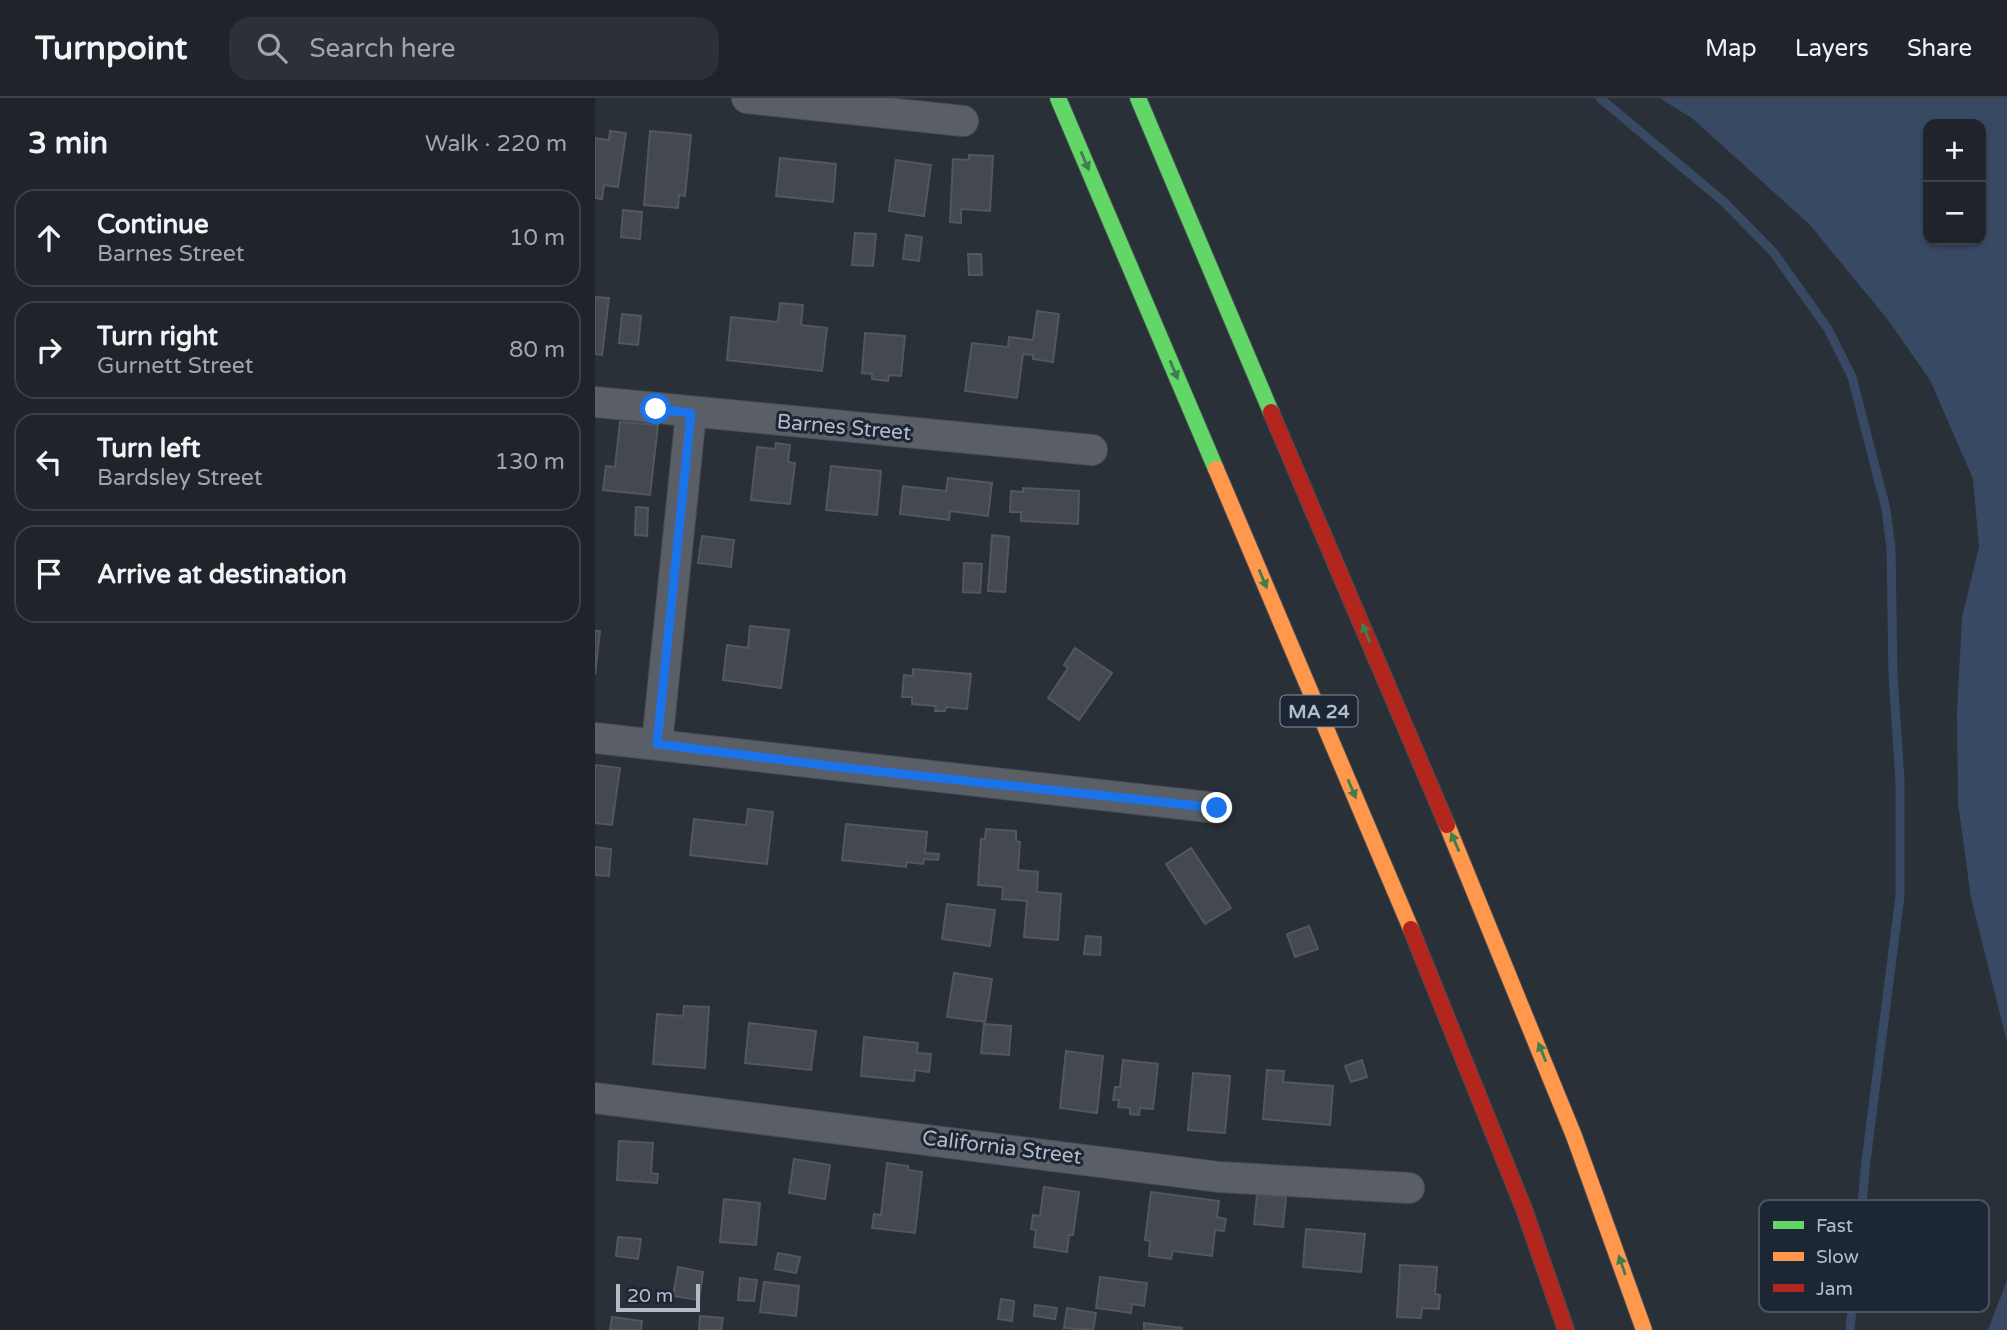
<!DOCTYPE html>
<html lang="en">
<head>
<meta charset="utf-8">
<style>
	:root { --surface:#20242a; --page:#2d3036; --text:#f1f3f6; --muted:#a2a4a8; --line:#3d4147 }
	body { margin:0; font-family:"Varela Round",sans-serif; background:var(--page); color:var(--text) }
	.controls { position:absolute; right:21px; top:21px; display:grid; overflow:hidden; border-radius:14px; box-shadow:0 2px 5px #0004 }
	.controls button { width:63px; height:63px; display:grid; place-items:center; padding:0; border:0; border-bottom:2px solid var(--line); background:var(--surface); color:var(--text); font:35px sans-serif }
	.scale { position:absolute; left:21px; bottom:18px; width:84px; box-sizing:border-box; padding-left:7px; border:4px solid #b4bcc9; border-top:0; font-size:19px; line-height:24px; white-space:nowrap; color:#b4bcc9; -webkit-text-stroke:5px #1d2633; paint-order:stroke }
	.stop { position:absolute; width:21px; height:21px; margin:-16px; border:5px solid #1a73e8; border-radius:50%; background:#fff }
	.stop.end { background:#1a73e8; border-color:#fff; box-shadow:0 2px 7px #0008 }
	.list { margin:0; padding:0; list-style:none }
	h2 { display:flex; justify-content:space-between; align-items:center; height:91px; margin:0; padding:0 28px; font-size:30px }
	h2 small { font-size:23px; font-weight:400; color:var(--muted) }
	.list li { display:grid; grid-template-columns:46px 1fr auto; gap:21px; align-items:center; box-sizing:border-box; height:98px; margin:0 14px 14px; padding:0 14px; border:2px solid var(--line); border-radius:21px }
	.list b { display:block; font-size:26px; white-space:nowrap }
	.list p { margin:0; font-size:23px; white-space:nowrap; color:var(--muted) }
	.list em { font-size:23px; font-style:normal; color:var(--muted) }
	.icon { flex:none; width:38px; height:38px; fill:none; stroke:currentColor; stroke-width:2; stroke-linecap:round; stroke-linejoin:round }
	.map { position:relative; flex:none; width:1412px; height:1232px; overflow:hidden }
	header { display:flex; align-items:center; gap:42px; box-sizing:border-box; height:98px; padding:0 35px; background:var(--surface); border-bottom:2px solid var(--line) }
	header strong { font-size:33px }
	nav { display:flex; gap:38px; margin-inline-start:auto; font-size:24px }
	.search { width:490px; height:63px; background:var(--page); display:flex; align-items:center; gap:18px; box-sizing:border-box; padding:0 24px; border-radius:21px; color:var(--muted); font-size:26px }
	main { display:flex }
	aside { flex:1; background:var(--surface) }
	.map>svg:first-child { display:block }
</style>
</head>
<body>
<header>
<strong>Turnpoint</strong>
<div class="search"><svg class="icon" aria-label="search" viewBox="0 0 24 24"><circle cx="10" cy="10" r="6"/><path d="M15 15l6 6"/></svg>Search here</div>
<nav><a>Map</a><a>Layers</a><a>Share</a></nav>
</header>
<main>
<aside>
<h2>3 min<small>Walk · 220 m</small></h2>
<ul class="list">
<li><svg class="icon" aria-label="ahead" viewBox="0 0 24 24"><path d="M12 20V5M6 11l6-6 6 6"/></svg><div><b>Continue</b><p>Barnes Street</p></div><em>10 m</em></li>
<li><svg class="icon" aria-label="right" viewBox="0 0 24 24"><path d="M7 20v-9h11M14 6l5 5-5 5"/></svg><div><b>Turn right</b><p>Gurnett Street</p></div><em>80 m</em></li>
<li><svg class="icon" aria-label="left" viewBox="0 0 24 24"><path d="M17 20v-9H6M10 6l-5 5 5 5"/></svg><div><b>Turn left</b><p>Bardsley Street</p></div><em>130 m</em></li>
<li><svg class="icon" aria-label="arrive" viewBox="0 0 24 24"><path d="M6 21V4h12l-3 4 3 4H6"/></svg><div><b>Arrive at destination</b></div></li>
</ul>
</aside>
<div class="map">
<svg width="1412" height="1232" viewBox="0 0 1412 1232">
	<rect width="100%" height="100%" fill="#2a3038"/>
	<path fill="#384963" fill-rule="evenodd" d="M 1065,0 L 1412,0 L 1412,944 L 1376,800 L 1363,705 L 1362,614 L 1367,519 L 1384,449 L 1378,381 L 1335,282 L 1293,222 L 1215,127 L 1098,21 ZM 1386,26 L 1386,142 L 1333,142 L 1333,26 Z
		M 1412,1182 L 1412,1232 L 1393,1232 Z"/>
	<g fill="none" stroke-linecap="round" stroke-linejoin="round">
		<path stroke="#384963" stroke-width="9" d="M 1005,0 L 1129,104 L 1179,155 L 1233,231 L 1257,279 L 1291,411 L 1296,450 L 1298,578 L 1305,682 L 1305,798 L 1271,1063 L 1255,1232"/>
	</g>
	<path fill="#444950" stroke="#52575f" stroke-width="2" d="M 15,33 L 31,35 L 23,89 L 9,87 L 7,101 L 0,100 L 0,40 L 14,42 Z
		M 55,33 L 96,37 L 90,98 L 84,97 L 83,110 L 49,107 Z
		M 374,57 L 398,58 L 395,113 L 366,111 L 366,125 L 355,124 L 358,61 L 374,62 Z
		M 185,60 L 241,66 L 238,104 L 181,98 Z
		M 301,62 L 336,67 L 329,118 L 294,113 Z
		M 28,112 L 47,114 L 45,141 L 26,139 Z
		M 260,135 L 281,136 L 278,168 L 257,167 Z
		M 311,137 L 327,139 L 324,163 L 308,161 Z
		M 373,156 L 386,156 L 387,177 L 374,177 Z
		M 0,199 L 14,200 L 7,257 L 0,256 Z
		M 185,205 L 208,207 L 206,227 L 232,230 L 227,273 L 132,262 L 136,219 L 183,224 Z
		M 442,213 L 464,216 L 458,264 L 438,261 L 438,257 L 428,256 L 422,300 L 370,293 L 377,245 L 413,249 L 414,239 L 438,242 Z
		M 27,216 L 46,218 L 43,247 L 24,245 Z
		M 270,235 L 310,238 L 306,278 L 294,277 L 293,283 L 277,281 L 277,276 L 267,275 Z
		M 25,324 L 63,327 L 55,397 L 8,392 L 11,368 L 20,369 Z
		M 181,345 L 195,347 L 193,364 L 200,365 L 195,406 L 156,402 L 162,349 L 180,351 Z
		M 236,368 L 286,373 L 282,417 L 231,412 Z
		M 353,380 L 397,385 L 393,418 L 355,413 L 354,422 L 305,416 L 308,388 L 351,393 Z
		M 428,390 L 484,393 L 483,426 L 426,423 L 426,414 L 415,414 L 416,393 L 428,394 Z
		M 41,409 L 53,410 L 52,438 L 40,437 Z
		M 397,437 L 414,439 L 410,494 L 393,493 Z
		M 107,438 L 139,442 L 136,469 L 103,465 Z
		M 369,465 L 387,466 L 385,495 L 368,494 Z
		M 155,528 L 194,532 L 186,590 L 128,582 L 132,547 L 153,550 Z
		M 0,533 L 5,533 L 0,577 Z
		M 480,550 L 517,575 L 484,622 L 453,600 L 473,570 L 469,567 Z
		M 318,571 L 376,576 L 372,611 L 351,609 L 350,613 L 340,613 L 341,608 L 317,606 L 317,599 L 307,599 L 309,577 L 318,578 Z
		M 0,667 L 25,670 L 17,727 L 0,725 Z
		M 153,711 L 178,714 L 172,766 L 95,757 L 99,721 L 151,727 Z
		M 251,726 L 332,734 L 330,755 L 344,756 L 343,762 L 329,761 L 328,766 L 312,764 L 311,769 L 247,762 Z
		M 391,731 L 421,733 L 421,743 L 425,744 L 423,772 L 443,774 L 442,794 L 466,796 L 463,842 L 429,839 L 432,803 L 407,801 L 408,789 L 383,787 L 386,741 L 390,741 Z
		M 0,749 L 16,751 L 14,778 L 0,777 Z
		M 596,750 L 636,810 L 610,826 L 571,766 Z
		M 352,806 L 400,812 L 395,848 L 347,841 Z
		M 714,828 L 723,851 L 700,859 L 692,836 Z
		M 491,838 L 506,839 L 505,857 L 489,856 Z
		M 359,875 L 397,881 L 390,924 L 352,919 Z
		M 89,908 L 114,909 L 110,970 L 58,966 L 62,916 L 88,918 Z
		M 154,925 L 221,933 L 216,972 L 150,965 Z
		M 389,926 L 416,928 L 414,957 L 386,955 Z
		M 269,939 L 323,945 L 322,955 L 336,956 L 334,974 L 320,972 L 319,983 L 266,978 Z
		M 471,953 L 508,958 L 502,1015 L 465,1010 Z
		M 528,962 L 563,966 L 558,1011 L 545,1010 L 544,1017 L 535,1016 L 535,1010 L 523,1009 L 524,1002 L 518,1002 L 520,989 L 525,989 Z
		M 767,962 L 772,979 L 756,984 L 750,968 Z
		M 672,972 L 689,973 L 688,984 L 738,988 L 735,1027 L 668,1021 Z
		M 598,975 L 635,978 L 630,1035 L 593,1032 Z
		M 24,1043 L 58,1045 L 56,1075 L 63,1076 L 62,1085 L 22,1082 Z
		M 199,1061 L 235,1067 L 230,1101 L 194,1095 Z
		M 292,1065 L 313,1068 L 313,1072 L 327,1074 L 320,1135 L 277,1130 L 279,1116 L 286,1117 Z
		M 449,1089 L 484,1094 L 478,1137 L 474,1137 L 472,1154 L 439,1149 L 441,1132 L 436,1131 L 438,1117 L 445,1118 Z
		M 556,1094 L 624,1103 L 622,1119 L 631,1121 L 629,1133 L 620,1132 L 617,1158 L 578,1153 L 576,1161 L 554,1158 L 555,1143 L 550,1142 Z
		M 662,1096 L 691,1099 L 688,1129 L 659,1126 Z
		M 129,1101 L 165,1105 L 161,1147 L 125,1144 Z
		M 711,1131 L 770,1136 L 766,1174 L 708,1169 Z
		M 23,1139 L 46,1141 L 43,1161 L 21,1158 Z
		M 183,1155 L 205,1159 L 201,1175 L 180,1171 Z
		M 805,1167 L 842,1169 L 840,1196 L 845,1197 L 844,1211 L 827,1210 L 826,1220 L 802,1219 Z
		M 83,1169 L 108,1174 L 104,1202 L 78,1198 Z
		M 505,1179 L 552,1185 L 549,1208 L 537,1206 L 536,1215 L 501,1210 Z
		M 145,1180 L 162,1182 L 159,1203 L 143,1202 Z
		M 169,1184 L 204,1188 L 201,1218 L 165,1214 Z
		M 406,1201 L 419,1203 L 417,1223 L 403,1221 Z
		M 440,1207 L 462,1210 L 460,1221 L 439,1218 Z
		M 472,1210 L 501,1215 L 498,1232 L 469,1230 Z
		M 105,1218 L 128,1220 L 126,1232 L 104,1232 Z
		M 17,1219 L 47,1223 L 46,1232 L 15,1232 Z
		M 549,1225 L 587,1230 L 587,1232 L 549,1232 Z"/>
	<g fill="none" stroke-linecap="round" stroke-linejoin="round">
		<defs>
			<path id="street" d="M 152,0 L 368,23
				M 0,304 L 497,352
				M 0,640 L 622,710
				M 62,646 L 96,315
				M 0,1000 L 624,1079 L 814,1090"/>
			<path id="fast" d="M 463,0 L 621,371
				M 543,0 L 676,314"/>
			<path id="slow" d="M 621,371 L 816,831
				M 852,727 L 979,1038 L 1049,1232"/>
			<path id="jam" d="M 676,314 L 852,727
				M 816,831 L 929,1111 L 971,1232"/>
		</defs>
		<use href="#street" stroke="#484c53" stroke-width="32"/>
		<use href="#fast" stroke="#474c53" stroke-width="18"/>
		<use href="#slow" stroke="#474c53" stroke-width="18"/>
		<use href="#jam" stroke="#474c53" stroke-width="18"/>
		<use href="#street" stroke="#5a5e66" stroke-width="30"/>
		<use href="#fast" stroke="#63d668" stroke-width="16"/>
		<use href="#slow" stroke="#ff974d" stroke-width="16"/>
		<use href="#jam" stroke="#b3261e" stroke-width="16"/>
	</g>
	<defs><path id="oneway-solid" d="M-6-.8H1V-3.2L6.5 0L1 3.2V.8H-6Z" transform="scale(1.75)"/></defs>
	<g fill="#407e4e">
		<use href="#oneway-solid" transform="translate(490 63) rotate(67)"/>
		<use href="#oneway-solid" transform="translate(579 272) rotate(67)"/>
		<use href="#oneway-solid" transform="translate(668 481) rotate(67)"/>
		<use href="#oneway-solid" transform="translate(771 535) rotate(-113)"/>
		<use href="#oneway-solid" transform="translate(757 691) rotate(67)"/>
		<use href="#oneway-solid" transform="translate(860 744) rotate(-113)"/>
		<use href="#oneway-solid" transform="translate(947 954) rotate(-112)"/>
		<use href="#oneway-solid" transform="translate(1027 1167) rotate(-109)"/>
	</g>
	<g fill="none" stroke-linecap="round" stroke-linejoin="round">
		<path stroke="#1a73e8" stroke-width="9" d="M 61,311 L 96,315 L 62,646 L 243,669 L 622,710"/>
	</g>
	<g text-anchor="middle" stroke-width="6" stroke-linejoin="round" paint-order="stroke">
		<rect fill="#1d2633" stroke="#878f9c" stroke-width="2" x="685.5" y="597.5" width="77" height="31" rx="5"/>
		<g font-size="19" font-weight="bold" fill="#b4bcc9">
			<text x="724" y="620">MA 24</text>
		</g>
		<g font-size="21" fill="#b4bcc9" stroke="#1d2633">
			<text transform="translate(249 329) rotate(5)" y="7">Barnes Street</text>
			<text transform="translate(407 1049) rotate(7)" y="7">California Street</text>
		</g>
	</g>
	<rect x="1164" y="1102" width="230" height="112" rx="10" fill="#1d2633" stroke="#4a5360" stroke-width="2"/>
	<rect x="1178" y="1123" width="31" height="8" fill="#63d668"/>
	<rect x="1178" y="1154" width="31" height="9" fill="#ff974d"/>
	<rect x="1178" y="1186" width="31" height="8" fill="#b3261e"/>
	<g font-size="19" fill="#b4bcc9">
		<text x="1221" y="1134">Fast</text>
		<text x="1221" y="1165">Slow</text>
		<text x="1221" y="1197">Jam</text>
	</g>
</svg>
<div class="controls">
<button>+</button>
<button>−</button>
</div>
<div class="scale">20 m</div>
<div class="stop" style="left:61px;top:311px"></div>
<div class="stop end" style="left:622px;top:710px"></div>
</div>
</main>
</body>
</html>
